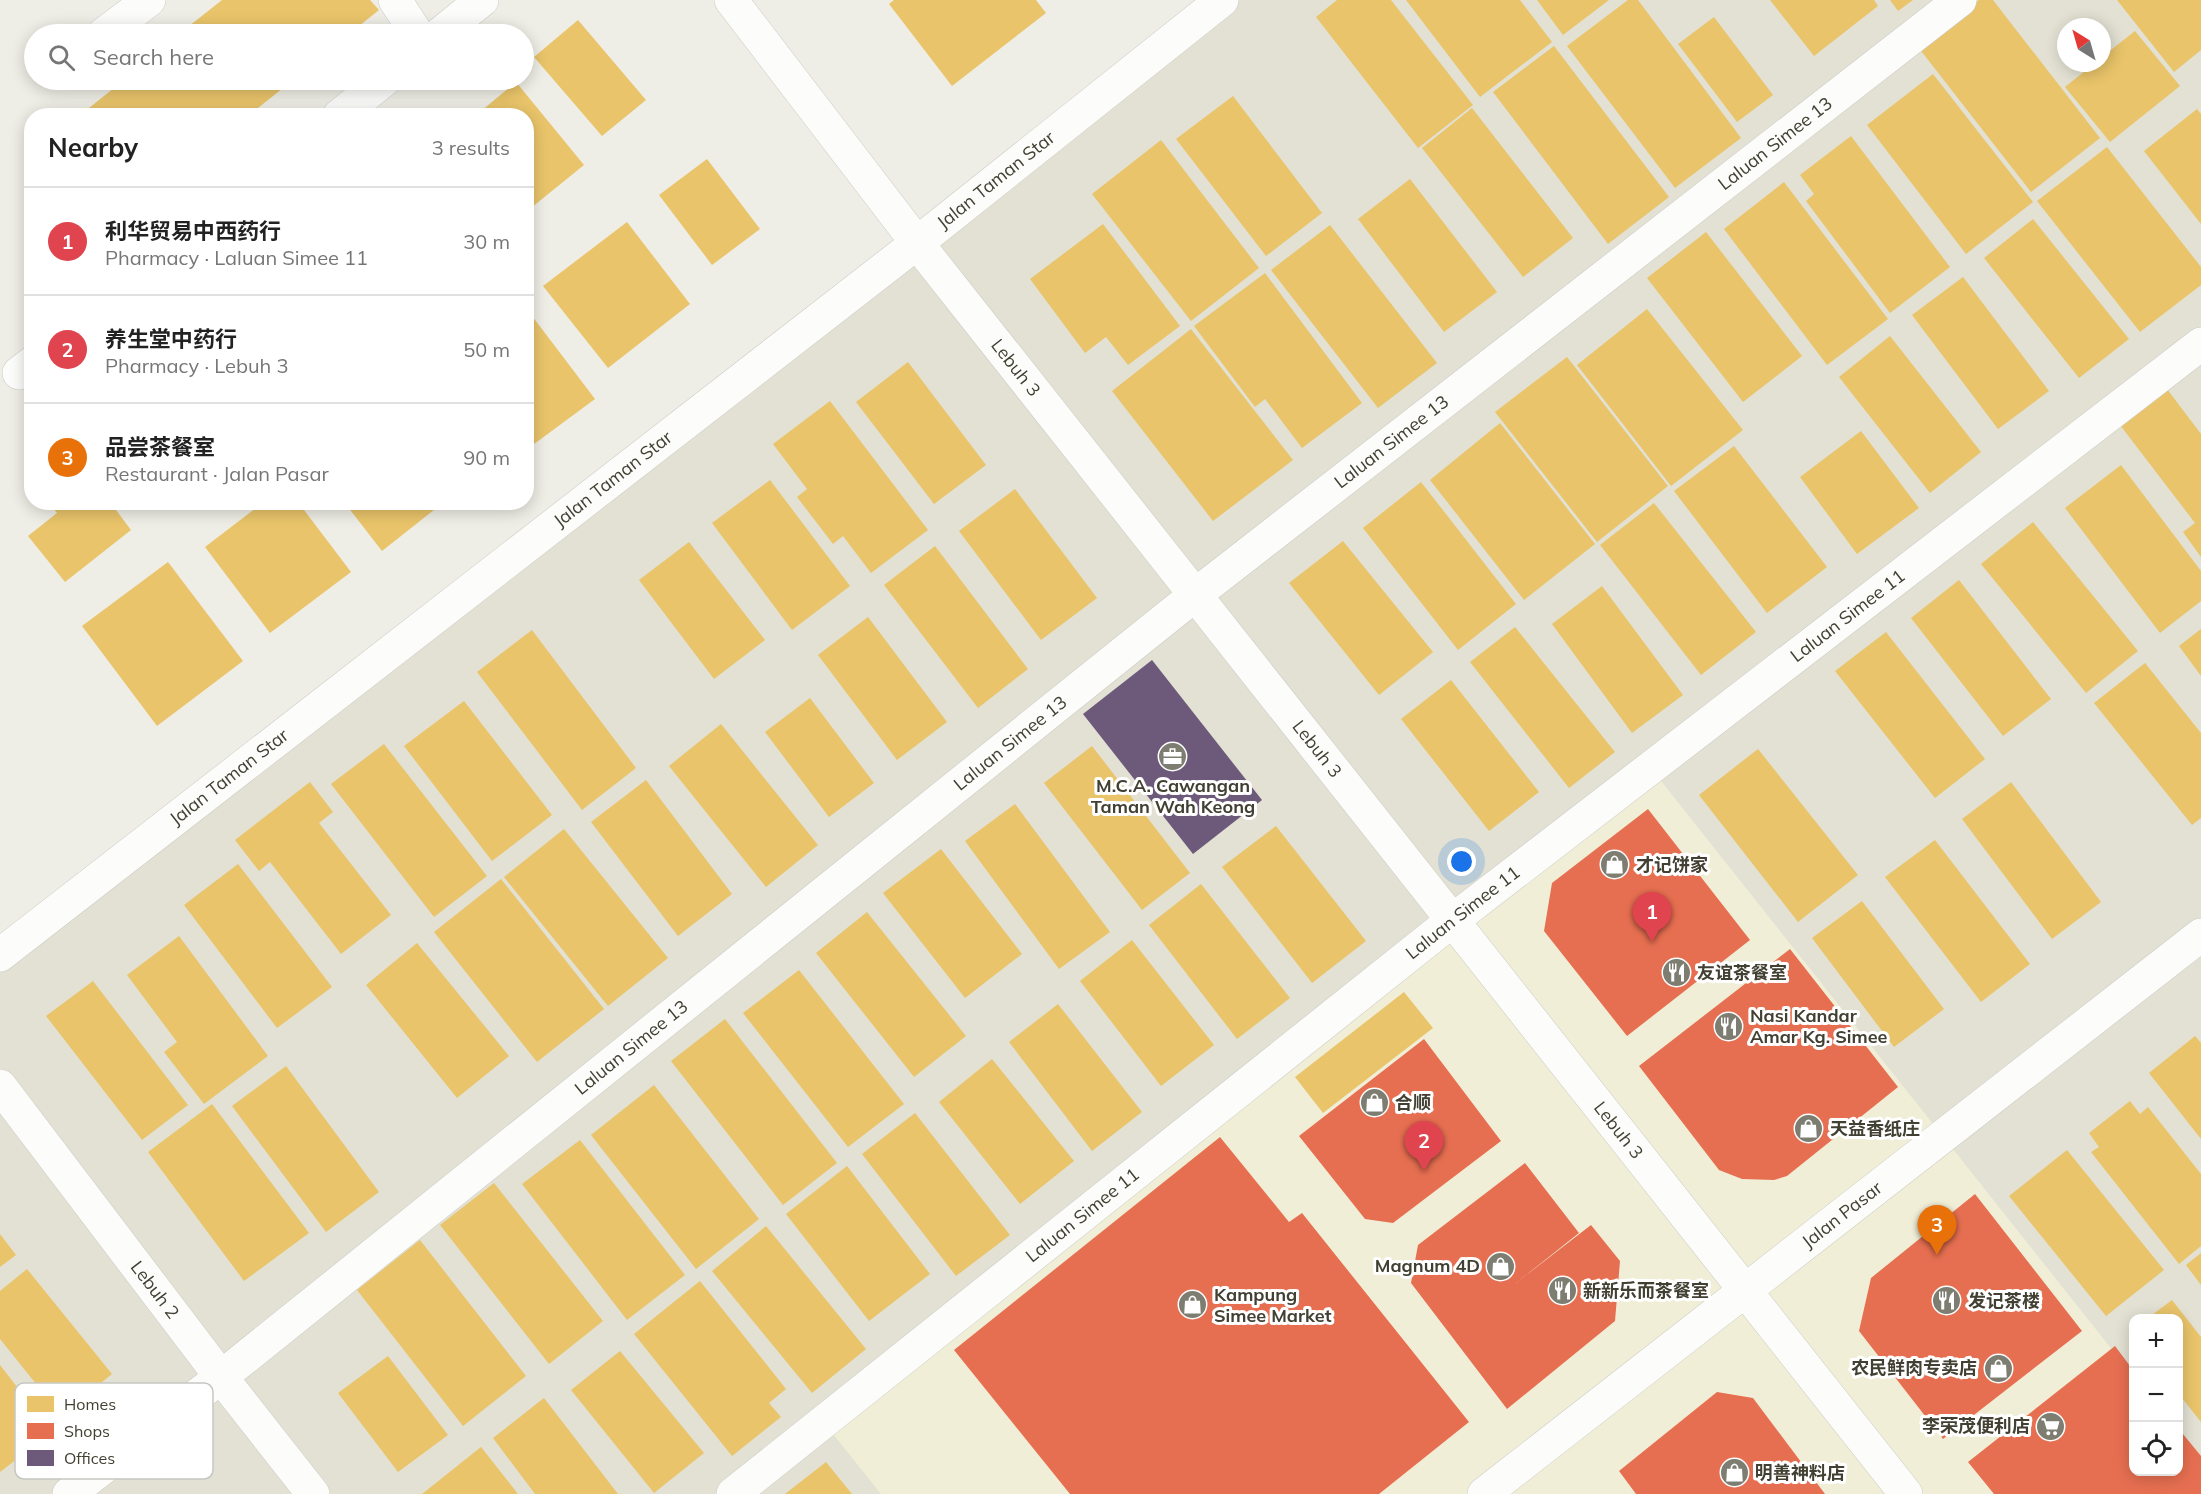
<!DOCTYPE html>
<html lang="en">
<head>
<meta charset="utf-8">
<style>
	:root { --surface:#fff; --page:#f6f6f6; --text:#222; --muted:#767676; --line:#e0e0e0; --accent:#db2777 }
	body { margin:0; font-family:Mulish,"Noto Sans SC",sans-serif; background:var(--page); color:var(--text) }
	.controls { position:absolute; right:18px; bottom:18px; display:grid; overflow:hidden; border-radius:12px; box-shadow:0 3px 15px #0003 }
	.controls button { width:54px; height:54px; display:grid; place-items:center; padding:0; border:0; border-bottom:2px solid var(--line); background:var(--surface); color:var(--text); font:30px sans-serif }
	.compass { position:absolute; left:2057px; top:18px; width:54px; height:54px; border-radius:50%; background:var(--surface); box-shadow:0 3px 15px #0003; rotate:323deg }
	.you { position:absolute; left:1462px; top:862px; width:21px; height:21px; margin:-15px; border:4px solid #fff; border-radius:50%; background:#1a73e8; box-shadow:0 0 0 9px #1a73e833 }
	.badge { display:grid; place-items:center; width:39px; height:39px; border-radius:50%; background:var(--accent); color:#fff; font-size:20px; font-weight:700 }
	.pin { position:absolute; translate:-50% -50px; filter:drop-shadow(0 2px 3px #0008) }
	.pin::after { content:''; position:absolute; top:32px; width:21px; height:18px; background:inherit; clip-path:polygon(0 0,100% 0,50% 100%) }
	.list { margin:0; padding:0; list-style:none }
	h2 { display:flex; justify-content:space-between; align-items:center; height:78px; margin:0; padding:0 24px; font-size:26px }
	h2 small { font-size:20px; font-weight:400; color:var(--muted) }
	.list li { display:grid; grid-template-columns:39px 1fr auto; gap:18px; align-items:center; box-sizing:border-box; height:108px; padding:0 24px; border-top:2px solid var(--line) }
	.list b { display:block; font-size:22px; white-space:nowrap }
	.list p { margin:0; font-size:20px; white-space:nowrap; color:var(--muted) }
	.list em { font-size:20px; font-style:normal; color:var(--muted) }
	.icon { flex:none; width:33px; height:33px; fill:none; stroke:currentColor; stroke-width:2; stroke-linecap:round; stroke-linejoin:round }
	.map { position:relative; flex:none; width:2201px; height:1494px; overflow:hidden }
	.search { position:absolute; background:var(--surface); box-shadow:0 3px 15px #0003; left:24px; top:24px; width:510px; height:66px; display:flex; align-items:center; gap:15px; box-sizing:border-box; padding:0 21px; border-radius:33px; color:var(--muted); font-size:22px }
	.panel { position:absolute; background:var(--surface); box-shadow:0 3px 15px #0003; left:24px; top:108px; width:510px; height:402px; border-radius:24px }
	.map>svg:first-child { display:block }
</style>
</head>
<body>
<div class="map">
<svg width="2201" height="1494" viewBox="0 0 2201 1494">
	<rect width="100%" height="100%" fill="#eeeee6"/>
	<path fill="#e2e1d3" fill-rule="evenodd" d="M 1215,0 L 2201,0 L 2201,1494 L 0,1494 L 0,957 ZM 2066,27 L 2102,27 L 2102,63 L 2066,63 ZM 2134,1318 L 2178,1318 L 2178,1472 L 2134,1472 Z"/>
	<path fill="#f1eed7" d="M 1650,767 L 2133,1376 L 2134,1472 L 2178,1472 L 2201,1494 L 881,1494 L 821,1419 Z"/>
	<path fill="#e9c46a" d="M 222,0 L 370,0 L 379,10 L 349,34 L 179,34 Z
		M 894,0 L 1036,0 L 1046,13 L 952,86 L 889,4 Z
		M 1337,0 L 1391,0 L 1473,105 L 1418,148 L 1316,17 Z
		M 1406,0 L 1520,0 L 1552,42 L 1480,97 Z
		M 1537,0 L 1609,0 L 1563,35 Z
		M 1628,0 L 1638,0 L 1741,138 L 1675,188 L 1567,46 Z
		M 1770,0 L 1874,0 L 1878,6 L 1814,56 Z
		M 1890,0 L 1913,0 L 1898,11 Z
		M 1979,0 L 1993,0 L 2100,138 L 2031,192 L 1918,47 Z
		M 2117,0 L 2201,0 L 2201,50 L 2174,72 Z
		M 1714,17 L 1773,95 L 1737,122 L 1678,44 Z
		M 578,20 L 646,100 L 602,136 L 534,57 Z
		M 2135,31 L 2180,86 L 2110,142 L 2065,87 L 2095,63 L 2102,63 L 2102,57 Z
		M 1554,46 L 1669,197 L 1608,244 L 1493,92 Z
		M 1933,74 L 2033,202 L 1966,254 L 1867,125 Z
		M 124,80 L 293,80 L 248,116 L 79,116 Z
		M 516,82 L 584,165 L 526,212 L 526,116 L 475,116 Z
		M 1233,96 L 1322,213 L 1266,256 L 1176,139 Z
		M 1472,108 L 1573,238 L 1523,277 L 1422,148 Z
		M 2197,109 L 2201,114 L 2201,224 L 2144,151 Z
		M 1851,136 L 1950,267 L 1890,313 L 1806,201 L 1814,194 L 1800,175 Z
		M 1161,140 L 1259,268 L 1191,321 L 1092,194 Z
		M 2107,147 L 2201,267 L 2201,285 L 2140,332 L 2037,201 Z
		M 707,159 L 760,229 L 712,265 L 659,195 Z
		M 1410,179 L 1497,292 L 1444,332 L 1358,219 Z
		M 1784,182 L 1888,319 L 1827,365 L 1724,229 Z
		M 2033,219 L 2129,339 L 2079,378 L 1984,258 Z
		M 627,222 L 690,304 L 608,368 L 543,286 Z
		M 1103,224 L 1180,326 L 1128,365 L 1106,337 L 1085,353 L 1030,279 Z
		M 1330,225 L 1437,363 L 1378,408 L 1271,270 Z
		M 1706,232 L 1802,356 L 1743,402 L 1647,278 Z
		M 1265,273 L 1362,403 L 1302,448 L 1265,399 L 1255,407 L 1194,326 Z
		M 1963,277 L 2049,391 L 1998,429 L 1912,315 Z
		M 526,308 L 595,399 L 526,450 Z
		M 1647,309 L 1743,430 L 1671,486 L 1577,365 Z
		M 1191,329 L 1293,460 L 1213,521 L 1112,391 Z
		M 1890,336 L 1981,452 L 1930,493 L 1839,377 Z
		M 1567,357 L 1668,486 L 1597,542 L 1495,412 Z
		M 908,362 L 986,465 L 934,504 L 856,402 Z
		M 2167,389 L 2201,434 L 2201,557 L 2183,532 L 2195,523 L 2120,425 Z
		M 830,401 L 928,530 L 871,573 L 843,536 L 833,544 L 797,497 L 807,489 L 773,444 Z
		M 1500,423 L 1595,544 L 1524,600 L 1430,480 Z
		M 1861,431 L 1919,508 L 1857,554 L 1800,477 Z
		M 1734,446 L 1827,567 L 1767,613 L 1674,491 Z
		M 2121,465 L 2201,571 L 2201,601 L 2160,633 L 2065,508 Z
		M 770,480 L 850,586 L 792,630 L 712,523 Z
		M 1421,482 L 1516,604 L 1458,650 L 1363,528 Z
		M 1015,489 L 1097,598 L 1041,640 L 959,531 Z
		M 48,502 L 110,502 L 131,530 L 65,582 L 28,536 L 57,513 Z
		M 154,502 L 169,502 L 160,510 Z
		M 264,502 L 298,502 L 351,572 L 270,633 L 205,547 Z
		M 344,502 L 444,502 L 382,551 Z
		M 1654,503 L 1756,632 L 1701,675 L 1600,545 Z
		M 2033,522 L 2138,651 L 2086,693 L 1981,564 Z
		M 1343,541 L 1433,652 L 1379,695 L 1289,583 Z
		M 689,542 L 765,640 L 714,679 L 639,580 Z
		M 935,546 L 1028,669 L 978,708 L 884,585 Z
		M 168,562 L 243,661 L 157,726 L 82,626 Z
		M 1959,580 L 2051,699 L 2003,736 L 1911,618 Z
		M 1602,586 L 1683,695 L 1632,733 L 1552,624 Z
		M 868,617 L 947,722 L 897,760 L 818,655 Z
		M 1515,627 L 1615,752 L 1569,788 L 1470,662 Z
		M 2201,629 L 2201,676 L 2179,646 Z
		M 532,630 L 636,768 L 582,810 L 477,672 Z
		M 1886,632 L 1985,759 L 1935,798 L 1835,671 Z
		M 2145,663 L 2201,733 L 2201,818 L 2192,825 L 2094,703 Z
		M 1451,680 L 1539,792 L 1489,831 L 1401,719 Z
		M 810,698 L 874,783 L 829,817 L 765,732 Z
		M 464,701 L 552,815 L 492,861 L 404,746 Z
		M 721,724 L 818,845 L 766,887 L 669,766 Z
		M 384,744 L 487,876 L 434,917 L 331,784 Z
		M 1092,746 L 1190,873 L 1142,910 L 1044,783 Z
		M 1758,749 L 1858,875 L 1798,922 L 1699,795 Z
		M 646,780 L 732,894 L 678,936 L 591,822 Z
		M 310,782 L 333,812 L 319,823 L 391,915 L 341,954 L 270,862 L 259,871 L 235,840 Z
		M 2011,782 L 2101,902 L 2052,939 L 1962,819 Z
		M 1015,804 L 1110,932 L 1059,969 L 965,841 Z
		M 1276,826 L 1366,941 L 1312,983 L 1222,867 Z
		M 564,829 L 668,958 L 608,1006 L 504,877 Z
		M 1935,840 L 2030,964 L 1981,1002 L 1885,877 Z
		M 941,849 L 1022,954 L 965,998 L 883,893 Z
		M 238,864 L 332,987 L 277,1028 L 184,905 Z
		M 501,879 L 604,1009 L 537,1062 L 434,932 Z
		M 1201,884 L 1290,998 L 1237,1039 L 1149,925 Z
		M 1862,901 L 1944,1009 L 1894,1047 L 1812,938 Z
		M 867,912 L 966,1036 L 914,1077 L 816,953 Z
		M 179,936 L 268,1056 L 204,1104 L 164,1052 L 177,1042 L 127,975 Z
		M 1132,940 L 1214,1045 L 1161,1086 L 1080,981 Z
		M 417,943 L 509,1056 L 457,1098 L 366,985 Z
		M 799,970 L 904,1104 L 848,1147 L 743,1013 Z
		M 93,981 L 188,1105 L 142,1140 L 46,1016 Z
		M 1404,992 L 1433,1028 L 1323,1113 L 1295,1077 Z
		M 1058,1004 L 1142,1112 L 1092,1151 L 1009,1042 Z
		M 725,1019 L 837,1163 L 783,1205 L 671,1061 Z
		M 2195,1036 L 2201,1043 L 2201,1139 L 2149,1073 Z
		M 992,1059 L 1074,1161 L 1020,1204 L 939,1102 Z
		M 286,1066 L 379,1192 L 326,1232 L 232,1106 Z
		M 654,1085 L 759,1219 L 696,1269 L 591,1135 Z
		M 2130,1101 L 2140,1114 L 2148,1107 L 2201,1174 L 2201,1246 L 2179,1264 L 2091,1152 L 2099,1147 L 2089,1133 Z
		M 212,1104 L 309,1233 L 244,1281 L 148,1152 Z
		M 915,1113 L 1010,1235 L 956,1276 L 862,1154 Z
		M 580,1140 L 685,1275 L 627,1320 L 522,1184 Z
		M 2067,1150 L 2164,1270 L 2106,1316 L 2009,1196 Z
		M 847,1166 L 930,1274 L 869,1321 L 786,1214 Z
		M 494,1183 L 603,1321 L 549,1364 L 440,1225 Z
		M 766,1226 L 866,1349 L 812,1393 L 712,1271 Z
		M 0,1234 L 16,1255 L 0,1267 Z
		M 420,1240 L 526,1376 L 463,1426 L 357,1290 Z
		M 2201,1253 L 2201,1285 L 2186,1265 Z
		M 27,1269 L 112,1374 L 61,1415 L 0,1339 L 0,1291 Z
		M 700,1281 L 786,1389 L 769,1403 L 781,1417 L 732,1456 L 634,1334 Z
		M 2172,1300 L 2201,1337 L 2201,1422 L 2178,1393 L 2178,1318 L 2148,1318 Z
		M 620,1351 L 704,1453 L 654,1493 L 571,1390 Z
		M 388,1356 L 448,1435 L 398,1472 L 338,1393 Z
		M 0,1365 L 52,1432 L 0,1472 Z
		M 544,1398 L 618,1494 L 535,1494 L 493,1438 Z
		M 481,1447 L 518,1494 L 422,1494 Z
		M 826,1462 L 852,1494 L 785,1494 Z"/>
	<path fill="#e76f51" d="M 1648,809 L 1750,940 L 1627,1036 L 1544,931 L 1552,883 Z
		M 1790,949 L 1898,1087 L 1787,1176 L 1774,1180 L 1742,1179 L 1719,1170 L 1639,1066 Z
		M 1424,1039 L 1501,1141 L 1393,1223 L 1365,1219 L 1299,1136 Z
		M 1220,1137 L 1289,1222 L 1302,1213 L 1469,1422 L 1379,1494 L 1070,1494 L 954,1350 Z
		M 1525,1163 L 1579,1233 L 1516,1283 L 1591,1225 L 1620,1261 L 1615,1321 L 1507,1409 L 1411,1283 L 1418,1245 Z
		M 1975,1194 L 2082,1331 L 1943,1439 L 1859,1331 L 1871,1278 Z
		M 2115,1346 L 2133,1370 L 2133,1472 L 2178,1472 L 2178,1428 L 2201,1456 L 2201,1494 L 1994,1494 L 1968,1462 Z
		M 1717,1392 L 1753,1398 L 1825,1494 L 1636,1494 L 1619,1471 Z"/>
	<path fill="#6d597a" d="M 1152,660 L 1262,800 L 1193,854 L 1083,714 Z"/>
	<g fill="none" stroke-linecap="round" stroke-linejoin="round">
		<defs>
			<g id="minor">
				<path d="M 395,0 L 417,34"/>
				<path id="s1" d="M 731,0 L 917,243 L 1906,1494"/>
				<path d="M 104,34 L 149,0"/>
				<path d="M 440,34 L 482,0"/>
				<path d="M 339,116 L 384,80"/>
				<path d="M 19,373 L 32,363"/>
				<path id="s2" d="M 0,1086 L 221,1377 L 313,1494"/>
				<path id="s3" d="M 69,1494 L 221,1377 L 1195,595 L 1960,0"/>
				<path id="s4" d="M 733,1494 L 1453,920 L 2201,344"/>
				<path id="s5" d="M 1484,1494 L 2201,935"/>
			</g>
			<g id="tertiary">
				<path id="s6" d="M 0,955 L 917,243 L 1222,0"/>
			</g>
		</defs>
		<use href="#minor" stroke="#cccbc3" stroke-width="34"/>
		<use href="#tertiary" stroke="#cccbc3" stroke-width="34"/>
		<use href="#minor" stroke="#fcfcfb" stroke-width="33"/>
		<use href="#tertiary" stroke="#fcfcfb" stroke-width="33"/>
	</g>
	<defs>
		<symbol id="office-disc" viewBox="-11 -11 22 22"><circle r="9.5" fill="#7e7d71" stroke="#fff"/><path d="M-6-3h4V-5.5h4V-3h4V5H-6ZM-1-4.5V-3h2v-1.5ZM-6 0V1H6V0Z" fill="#fff"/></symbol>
		<symbol id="shop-disc" viewBox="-11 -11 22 22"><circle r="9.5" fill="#7e7d71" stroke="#fff"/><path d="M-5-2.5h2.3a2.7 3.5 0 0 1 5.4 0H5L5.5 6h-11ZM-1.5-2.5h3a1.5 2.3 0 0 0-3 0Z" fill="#fff"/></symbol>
		<symbol id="restaurant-disc" viewBox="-11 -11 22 22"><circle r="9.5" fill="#7e7d71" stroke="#fff"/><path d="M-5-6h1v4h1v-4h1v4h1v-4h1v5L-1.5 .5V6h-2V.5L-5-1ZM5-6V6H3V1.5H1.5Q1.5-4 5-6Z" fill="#fff"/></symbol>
		<symbol id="supermarket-disc" viewBox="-11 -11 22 22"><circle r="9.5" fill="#7e7d71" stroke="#fff"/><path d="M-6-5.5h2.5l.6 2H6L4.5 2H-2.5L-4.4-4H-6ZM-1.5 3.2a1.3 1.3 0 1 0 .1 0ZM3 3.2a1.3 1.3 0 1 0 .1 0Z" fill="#fff"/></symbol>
	</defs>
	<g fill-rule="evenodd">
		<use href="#office-disc" x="1156" y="740" width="33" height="33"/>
		<use href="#shop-disc" x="1598" y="848" width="33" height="33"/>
		<use href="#restaurant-disc" x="1660" y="956" width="33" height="33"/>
		<use href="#restaurant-disc" x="1712" y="1010" width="33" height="33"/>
		<use href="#shop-disc" x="1358" y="1086" width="33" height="33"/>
		<use href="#shop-disc" x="1792" y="1112" width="33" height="33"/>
		<use href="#shop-disc" x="1484" y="1250" width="33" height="33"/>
		<use href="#restaurant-disc" x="1546" y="1274" width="33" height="33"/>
		<use href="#restaurant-disc" x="1930" y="1284" width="33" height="33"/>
		<use href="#shop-disc" x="1176" y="1288" width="33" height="33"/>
		<use href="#shop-disc" x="1982" y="1352" width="33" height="33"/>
		<use href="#supermarket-disc" x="2034" y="1410" width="33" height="33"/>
		<use href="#shop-disc" x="1718" y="1456" width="33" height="33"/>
	</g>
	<g text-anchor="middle" stroke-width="6" stroke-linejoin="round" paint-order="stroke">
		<g font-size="18" fill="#424032" stroke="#fff">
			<text dy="6" stroke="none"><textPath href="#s3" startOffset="2176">Laluan Simee 13</textPath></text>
			<text dy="6" stroke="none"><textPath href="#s6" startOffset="1262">Jalan Taman Star</textPath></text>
			<text dy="6" stroke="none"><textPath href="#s1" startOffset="465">Lebuh 3</textPath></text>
			<text dy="6" stroke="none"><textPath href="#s3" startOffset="1690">Laluan Simee 13</textPath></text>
			<text dy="6" stroke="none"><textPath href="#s6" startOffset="776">Jalan Taman Star</textPath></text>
			<text dy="6" stroke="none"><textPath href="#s4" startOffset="1419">Laluan Simee 11</textPath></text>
			<text dy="6" stroke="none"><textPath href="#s3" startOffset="1204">Laluan Simee 13</textPath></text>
			<text dy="6" stroke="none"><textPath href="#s1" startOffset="951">Lebuh 3</textPath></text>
			<text dy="6" stroke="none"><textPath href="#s6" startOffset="290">Jalan Taman Star</textPath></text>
			<text dy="6" stroke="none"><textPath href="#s4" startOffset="933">Laluan Simee 11</textPath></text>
			<text dy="6" stroke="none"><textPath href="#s3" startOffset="718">Laluan Simee 13</textPath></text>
			<text dy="6" stroke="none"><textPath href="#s1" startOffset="1437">Lebuh 3</textPath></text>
			<text dy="6" stroke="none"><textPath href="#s5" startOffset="454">Jalan Pasar</textPath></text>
			<text dy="6" stroke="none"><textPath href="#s4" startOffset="447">Laluan Simee 11</textPath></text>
			<text dy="6" stroke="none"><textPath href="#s2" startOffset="256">Lebuh 2</textPath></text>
		</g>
		<g font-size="18" font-weight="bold" fill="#424032" stroke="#fff" text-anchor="start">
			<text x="1173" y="792" text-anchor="middle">M.C.A. Cawangan<tspan x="1173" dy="21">Taman Wah Keong</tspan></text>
			<text x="1636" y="871">才记饼家</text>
			<text x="1697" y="979">友谊茶餐室</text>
			<text x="1750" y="1022">Nasi Kandar<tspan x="1750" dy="21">Amar Kg. Simee</tspan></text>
			<text x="1395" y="1109">合顺</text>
			<text x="1830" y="1135">天益香纸庄</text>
			<text x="1480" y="1272" text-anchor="end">Magnum 4D</text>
			<text x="1583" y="1297">新新乐而茶餐室</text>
			<text x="1214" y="1301">Kampung<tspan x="1214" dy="21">Simee Market</tspan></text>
			<text x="1968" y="1307">发记茶楼</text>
			<text x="1977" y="1374" text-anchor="end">农民鲜肉专卖店</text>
			<text x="2030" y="1432" text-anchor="end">李荣茂便利店</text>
			<text x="1755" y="1479">明善神料店</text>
		</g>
	</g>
	<rect x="15" y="1383" width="198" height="96" rx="9" fill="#fff" stroke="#c6c6c2" stroke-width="1.5"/>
	<rect x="27" y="1396" width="27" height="16" fill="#e9c46a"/>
	<rect x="27" y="1423" width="27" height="16" fill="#e76f51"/>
	<rect x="27" y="1450" width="27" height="16" fill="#6d597a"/>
	<g font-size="16" fill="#424032">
		<text x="64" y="1410">Homes</text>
		<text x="64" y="1437">Shops</text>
		<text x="64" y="1464">Offices</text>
	</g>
</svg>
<div class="controls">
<button>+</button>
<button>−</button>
<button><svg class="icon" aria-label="locate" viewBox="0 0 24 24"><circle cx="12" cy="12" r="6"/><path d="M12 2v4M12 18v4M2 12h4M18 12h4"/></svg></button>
</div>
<svg class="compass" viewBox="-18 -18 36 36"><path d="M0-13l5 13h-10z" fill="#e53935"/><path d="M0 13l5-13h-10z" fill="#767676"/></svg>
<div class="you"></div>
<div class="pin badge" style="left:1652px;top:942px;background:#e0444e">1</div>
<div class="pin badge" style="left:1424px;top:1171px;background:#e0444e">2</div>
<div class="pin badge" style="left:1937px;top:1255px;background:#e8710a">3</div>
<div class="search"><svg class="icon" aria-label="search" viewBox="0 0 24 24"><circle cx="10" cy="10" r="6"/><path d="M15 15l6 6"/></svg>Search here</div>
<section class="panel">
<h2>Nearby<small>3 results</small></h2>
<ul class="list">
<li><span class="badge" style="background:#e0444e">1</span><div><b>利华贸易中西药行</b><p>Pharmacy · Laluan Simee 11</p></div><em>30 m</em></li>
<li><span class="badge" style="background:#e0444e">2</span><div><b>养生堂中药行</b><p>Pharmacy · Lebuh 3</p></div><em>50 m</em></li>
<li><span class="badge" style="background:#e8710a">3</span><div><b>品尝茶餐室</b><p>Restaurant · Jalan Pasar</p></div><em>90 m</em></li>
</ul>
</section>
</div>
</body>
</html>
